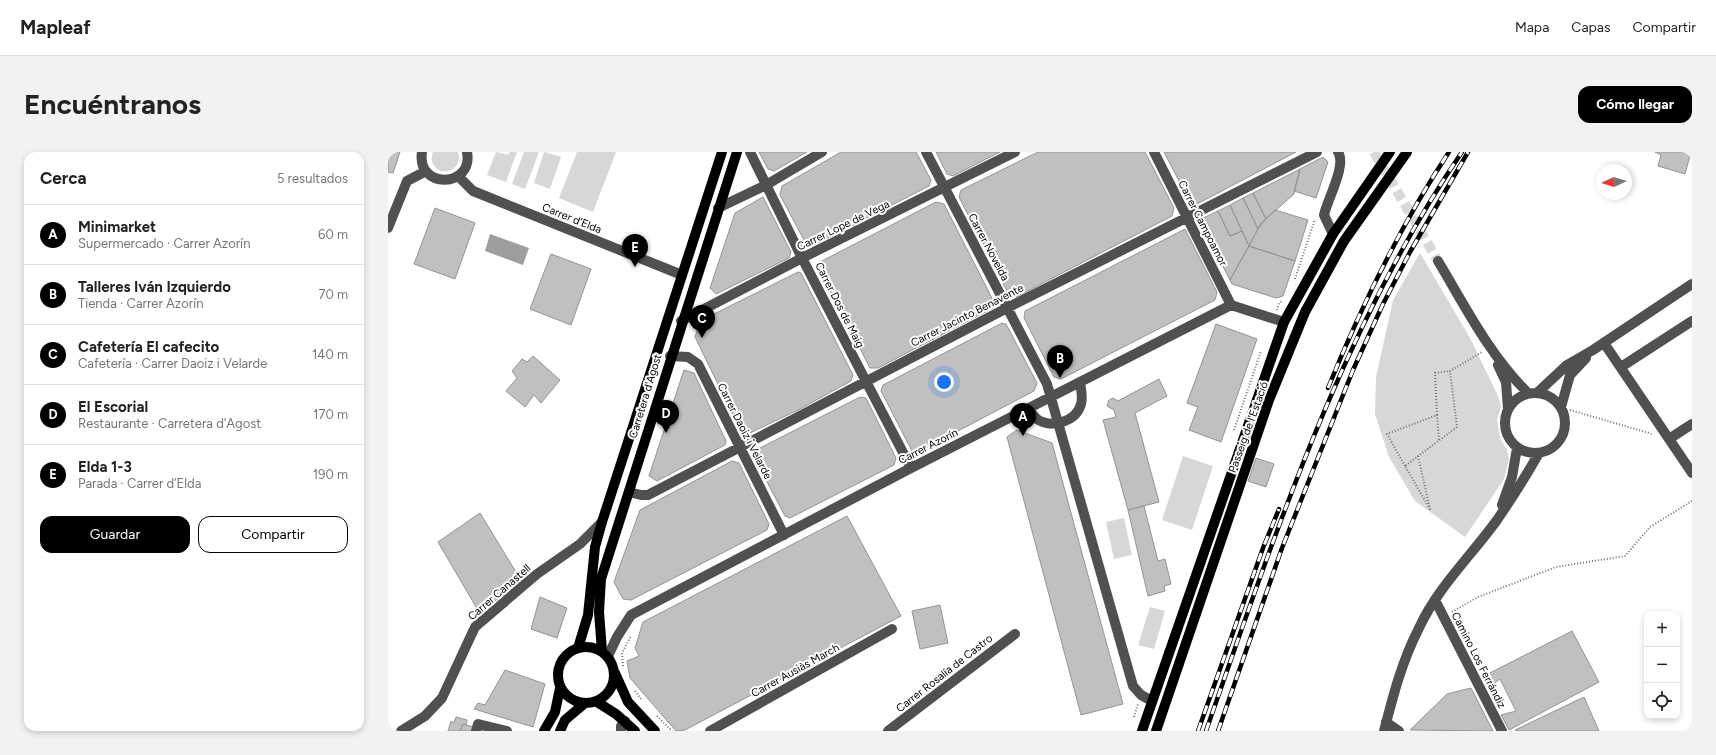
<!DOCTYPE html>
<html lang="es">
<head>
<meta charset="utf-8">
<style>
	:root { --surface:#fff; --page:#f2f2f2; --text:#222; --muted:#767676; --line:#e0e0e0; --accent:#000 }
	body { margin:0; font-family:Figtree,sans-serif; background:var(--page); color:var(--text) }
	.controls { position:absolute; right:12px; bottom:12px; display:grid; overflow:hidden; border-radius:8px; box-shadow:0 2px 6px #0003 }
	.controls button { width:36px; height:36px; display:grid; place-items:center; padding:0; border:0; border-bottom:1px solid var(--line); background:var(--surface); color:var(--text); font:20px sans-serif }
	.compass { position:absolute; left:1208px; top:12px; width:36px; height:36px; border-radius:50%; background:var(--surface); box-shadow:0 2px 6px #0003; rotate:266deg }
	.you { position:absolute; left:556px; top:230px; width:14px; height:14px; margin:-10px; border:3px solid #fff; border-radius:50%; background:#1a73e8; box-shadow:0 0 0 6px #1a73e833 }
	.badge { display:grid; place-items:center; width:26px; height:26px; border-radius:50%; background:var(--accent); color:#fff; font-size:13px; font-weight:700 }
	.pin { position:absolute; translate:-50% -33px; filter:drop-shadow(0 1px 2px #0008) }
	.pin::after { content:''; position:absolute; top:21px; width:14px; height:12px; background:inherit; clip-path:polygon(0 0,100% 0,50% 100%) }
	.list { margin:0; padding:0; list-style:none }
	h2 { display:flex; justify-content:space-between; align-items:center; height:52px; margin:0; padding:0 16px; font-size:17px }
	h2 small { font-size:13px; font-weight:400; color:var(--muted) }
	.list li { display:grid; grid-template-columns:26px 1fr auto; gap:12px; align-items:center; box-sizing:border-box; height:60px; padding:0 16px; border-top:1px solid var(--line) }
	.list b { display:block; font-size:15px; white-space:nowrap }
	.list p { margin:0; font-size:13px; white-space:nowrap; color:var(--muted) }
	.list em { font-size:13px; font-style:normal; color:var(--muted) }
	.actions { display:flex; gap:8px; padding:12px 16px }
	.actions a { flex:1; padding:9px 0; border:1px solid var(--accent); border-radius:12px; text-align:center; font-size:14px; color:var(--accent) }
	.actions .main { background:var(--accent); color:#fff }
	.icon { flex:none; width:22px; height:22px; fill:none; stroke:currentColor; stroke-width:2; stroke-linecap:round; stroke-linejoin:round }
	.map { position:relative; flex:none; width:1304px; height:579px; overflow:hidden; border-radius:12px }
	header { display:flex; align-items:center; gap:24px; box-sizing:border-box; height:56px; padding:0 20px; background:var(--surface); border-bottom:1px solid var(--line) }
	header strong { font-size:19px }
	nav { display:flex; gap:22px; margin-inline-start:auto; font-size:14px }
	.intro { display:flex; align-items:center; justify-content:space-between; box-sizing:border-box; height:96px; padding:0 24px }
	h1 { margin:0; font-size:28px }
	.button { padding:10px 18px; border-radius:12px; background:var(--accent); color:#fff; font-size:14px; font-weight:700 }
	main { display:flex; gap:24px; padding:0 24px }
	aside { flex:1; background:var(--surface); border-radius:12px; box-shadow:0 2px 6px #0003 }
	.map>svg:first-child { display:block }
</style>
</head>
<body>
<header>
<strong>Mapleaf</strong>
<nav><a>Mapa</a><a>Capas</a><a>Compartir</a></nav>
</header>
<div class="intro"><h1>Encuéntranos</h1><a class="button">Cómo llegar</a></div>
<main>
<aside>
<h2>Cerca<small>5 resultados</small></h2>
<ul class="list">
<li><span class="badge">A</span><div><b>Minimarket</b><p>Supermercado · Carrer Azorín</p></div><em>60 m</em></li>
<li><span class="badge">B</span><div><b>Talleres Iván Izquierdo</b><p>Tienda · Carrer Azorín</p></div><em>70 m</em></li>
<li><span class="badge">C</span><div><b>Cafetería El cafecito</b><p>Cafetería · Carrer Daoiz i Velarde</p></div><em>140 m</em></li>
<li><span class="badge">D</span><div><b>El Escorial</b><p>Restaurante · Carretera d'Agost</p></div><em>170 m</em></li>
<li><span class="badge">E</span><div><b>Elda 1-3</b><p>Parada · Carrer d’Elda</p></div><em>190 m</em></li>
</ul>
<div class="actions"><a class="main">Guardar</a><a>Compartir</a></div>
</aside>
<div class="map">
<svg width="1304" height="579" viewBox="0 0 1304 579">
	<rect width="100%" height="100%" fill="#fff"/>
	<path fill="#d7d7d7" d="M 45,0 L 70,0 C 74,12 65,21 53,19 C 45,15 42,9 45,0 Z
		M 108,0 L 120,3 L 122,0 L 129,0 L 118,30 L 99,23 Z
		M 136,0 L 151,0 L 137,37 L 124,32 Z
		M 156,0 L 173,5 L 162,37 L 146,31 Z
		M 189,0 L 228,0 L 205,60 L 171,46 Z
		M 1032,101 L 1082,186 L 1109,242 L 1113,254 L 1109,268 L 1112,287 L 1119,297 L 1121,308 L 1116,327 L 1077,385 L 1027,349 L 1001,305 L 987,262 L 988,225 L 1005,148 Z
		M 795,304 L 825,314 L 804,378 L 774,368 Z
		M 736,366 L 744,403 L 726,407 L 718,370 Z
		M 762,455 L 777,459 L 766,497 L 750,493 Z"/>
	<path fill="#9e9e9e" d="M 102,82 L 141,96 L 135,113 L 97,99 Z"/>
	<path fill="#c0c0c0" stroke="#949494" d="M 0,0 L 12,0 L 5,21 L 0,20 Z
		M 371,0 L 419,0 L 386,19 L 380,17 Z
		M 453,0 L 528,0 L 543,28 L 541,34 L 424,94 L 417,90 L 392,43 L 394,34 Z
		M 548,0 L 612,0 L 565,24 L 559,22 Z
		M 650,0 L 757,0 L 786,56 L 784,64 L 628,145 L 621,143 L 571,45 L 573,38 Z
		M 776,0 L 908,0 L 809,52 L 802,50 Z
		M 1267,0 L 1303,0 L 1297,22 L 1270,14 L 1273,3 Z
		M 935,5 L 940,10 L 928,46 L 906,39 L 912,17 Z
		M 912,17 L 906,42 L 878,67 L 865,41 Z
		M 865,41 L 878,67 L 870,77 L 855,46 Z
		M 375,45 L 403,100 L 401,106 L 328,142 L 322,136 L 347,61 Z
		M 855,46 L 870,77 L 861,94 L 842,53 Z
		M 548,50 L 556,52 L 606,150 L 605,156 L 490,216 L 482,216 L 430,115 L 432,110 Z
		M 842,53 L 854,79 L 842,84 L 830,59 Z
		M 47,56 L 87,71 L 67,127 L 26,112 Z
		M 887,58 L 920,68 L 907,109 L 861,94 L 873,71 Z
		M 830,59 L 842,84 L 854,79 L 861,94 L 842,128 L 811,68 Z
		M 797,77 L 829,140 L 827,148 L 673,227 L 666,225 L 636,166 L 637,159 Z
		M 861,94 L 907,109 L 895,144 L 888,146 L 844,132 L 842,128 Z
		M 163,102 L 203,117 L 183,173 L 142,157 Z
		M 410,120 L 413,121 L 465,223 L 463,229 L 412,257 L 360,282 L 354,281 L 307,185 L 312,169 Z
		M 614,171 L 618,172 L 649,231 L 646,239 L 530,300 L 524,299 L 493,239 L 495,233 Z
		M 828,172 L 869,187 L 833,290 L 801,278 L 810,255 L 799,251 Z
		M 145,204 L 172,228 L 153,251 L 146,243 L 137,255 L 118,239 L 129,226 L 124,219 L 134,207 L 139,210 Z
		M 296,218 L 306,221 L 338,289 L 337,293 L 269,329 L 261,324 Z
		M 771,227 L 779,244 L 747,261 L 771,350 L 740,358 L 715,268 L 728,265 L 726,258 L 719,254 L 721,248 L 725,246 L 730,249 Z
		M 472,245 L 478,246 L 508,306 L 506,313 L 402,366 L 397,364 L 365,303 L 368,298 Z
		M 629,278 L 664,291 L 735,552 L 693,563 L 619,285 Z
		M 868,306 L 886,312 L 878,335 L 860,329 Z
		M 344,309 L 351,311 L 381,372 L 379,378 L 243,448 L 235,447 L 226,430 L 252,358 Z
		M 756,354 L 770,409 L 777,407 L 783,432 L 776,434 L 777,439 L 760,444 L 740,358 Z
		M 92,361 L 134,430 L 91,460 L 50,390 Z
		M 459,364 L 513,464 L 297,578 L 288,579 L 242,526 L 239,509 L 251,504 L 247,496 L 255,470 Z
		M 152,445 L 179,456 L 169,486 L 143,477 Z
		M 552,453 L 560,491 L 532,497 L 524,459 Z
		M 1184,479 L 1211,530 L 1121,578 L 1113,563 L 1128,559 L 1112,527 L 1100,536 L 1094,525 Z
		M 117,518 L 157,532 L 145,575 L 86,557 L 90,551 L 97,553 Z
		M 1083,536 L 1105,579 L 1022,578 L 1059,542 Z
		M 1196,545 L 1211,579 L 1128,579 L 1127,578 Z
		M 68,565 L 79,568 L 78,573 L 75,572 L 72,579 L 60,579 L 63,569 L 66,571 Z
		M 75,572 L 99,579 L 72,579 Z"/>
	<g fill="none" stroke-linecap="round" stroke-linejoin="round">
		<path stroke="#d9d9d9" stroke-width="10" stroke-dasharray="10 5" stroke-linecap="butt" d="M 986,0 L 1050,109"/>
		<path stroke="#727272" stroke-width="2" stroke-dasharray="1 2" stroke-linecap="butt" d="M 907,127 L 927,67
			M 889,158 L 891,151 L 895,149
			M 1182,258 L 1264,282
			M 1049,263 L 1047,221 L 1062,219
			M 846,278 L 873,199
			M 1030,304 L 1042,357 L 1017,314 L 1069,275 L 1062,219 L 1094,200
			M 1017,314 L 999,282 L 1049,263 L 1051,288
			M 1064,460 L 1090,445 L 1168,415 L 1237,404 L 1262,375 L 1304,349
			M 235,514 L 234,501 L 243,484
			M 247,539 L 253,547
			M 269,564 L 284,579
			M 746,565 L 750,552"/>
		<path stroke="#505050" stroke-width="10" d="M 34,0 C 28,38 86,36 79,0
			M 362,0 L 414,106 L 523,316
			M 538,0 L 659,232 L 745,534 L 753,543 L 764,549
			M 766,0 L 843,153
			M 70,24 L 85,39 L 294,123
			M 330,56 L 378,33 L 434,0
			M 0,76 L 19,29 L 38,19
			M 945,82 L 936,63 C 939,48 959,13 950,0
			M 1050,109 C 1077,154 1102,204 1140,241
			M 293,169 L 414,106 L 627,0
			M 1216,191 L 1304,321
			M 282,204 L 300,205 L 310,212 L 396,383
			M 1110,213 L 1118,230 L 1120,257
			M 1233,215 L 1304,169
			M 1149,241 L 1179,213 L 1205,198 L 1304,132
			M1117 271a30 30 0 1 1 60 0a30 30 0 1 1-60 0Z
			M 1173,255 L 1182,223 L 1198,206
			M 641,257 C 643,260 646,265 649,267 C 663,277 688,270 693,252 C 695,246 693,236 692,230
			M 1281,287 L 1304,272
			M 241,340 L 253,343 L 260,343 L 619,156 L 929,0
			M 1114,353 L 1124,325 L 1129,296
			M 1047,448 L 1114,579
			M 220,504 L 229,485 L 243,463 L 523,316 L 843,153 L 896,170
			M 998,570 L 1011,579
			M 13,579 L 37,564 L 54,546 L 87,475 L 149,422 L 192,392 L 214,370
			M 88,579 L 90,572 L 119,579
			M 233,579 L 233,574 L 237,569
			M 322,579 L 504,477
			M 500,579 L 627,482
			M 996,579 C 1005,544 1014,509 1031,476 C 1050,435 1083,404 1109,368 C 1124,346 1138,324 1151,301"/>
		<path stroke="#000" stroke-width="10" d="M170 523a28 28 0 1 1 56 0a28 28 0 1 1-56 0Z
			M 190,496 L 200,463 L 207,395 L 214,370 L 334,0
			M 214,499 L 211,460 L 213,427 L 349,0
			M 227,521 L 240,550 L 267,579
			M 209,550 L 228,562 L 247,579
			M 156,579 L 167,560 L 172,536
			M 172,579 L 177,568 L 196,552
			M 754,579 L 896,170 L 945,82 L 1002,0
			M 768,579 L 881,248 L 917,160 L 956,89 L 1019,0"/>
		<defs>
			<path id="rail" d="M 940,236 C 973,155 1012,74 1061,0
				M 810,579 L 875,396 L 891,357
				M 818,579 C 888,380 954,176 1074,0
				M 830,579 L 894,396 L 965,218 L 995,152 L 1022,100 L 1080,0"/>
		</defs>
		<use href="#rail" stroke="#000" stroke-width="4.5"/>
		<use href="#rail" stroke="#fff" stroke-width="3" stroke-dasharray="9" stroke-linecap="butt"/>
	</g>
	<g text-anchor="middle" stroke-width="4" stroke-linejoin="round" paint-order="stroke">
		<g font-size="11" fill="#000" stroke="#fff">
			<text transform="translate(184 66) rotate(22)" y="4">Carrer d’Elda</text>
			<text transform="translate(815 71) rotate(63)" y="4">Carrer Campoamor</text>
			<text transform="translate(455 73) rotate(-26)" y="4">Carrer Lope de Vega</text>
			<text transform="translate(601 95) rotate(62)" y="4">Carrer Novelda</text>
			<text transform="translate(452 153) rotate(63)" y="4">Carrer Dos de Maig</text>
			<text transform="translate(579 163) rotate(-27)" y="4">Carrer Jacinto Benavente</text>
			<text transform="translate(257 244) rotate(-73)" y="4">Carretera d'Agost</text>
			<text transform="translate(860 275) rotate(-70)" y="4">Passeig de l'Estació</text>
			<text transform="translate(357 279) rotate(63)" y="4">Carrer Daoiz i Velarde</text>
			<text transform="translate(540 294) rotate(-27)" y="4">Carrer Azorín</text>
			<text transform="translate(111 440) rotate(-41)" y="4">Carrer Canastell</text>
			<text transform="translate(1091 508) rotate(63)" y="4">Camino Los Ferrándiz</text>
			<text transform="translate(407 518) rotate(-29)" y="4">Carrer Ausiàs March</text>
			<text transform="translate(556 521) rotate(-38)" y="4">Carrer Rosalía de Castro</text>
		</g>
	</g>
</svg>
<div class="controls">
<button>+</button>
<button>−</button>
<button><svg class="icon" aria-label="locate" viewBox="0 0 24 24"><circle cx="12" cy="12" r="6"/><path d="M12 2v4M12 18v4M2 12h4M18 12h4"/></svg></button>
</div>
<svg class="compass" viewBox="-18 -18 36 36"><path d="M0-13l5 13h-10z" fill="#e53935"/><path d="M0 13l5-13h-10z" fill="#767676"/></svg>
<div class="you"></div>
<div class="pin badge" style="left:635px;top:284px">A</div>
<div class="pin badge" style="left:672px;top:226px">B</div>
<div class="pin badge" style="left:314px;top:186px">C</div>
<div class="pin badge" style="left:278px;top:281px">D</div>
<div class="pin badge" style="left:247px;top:115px">E</div>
</div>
</main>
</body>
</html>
